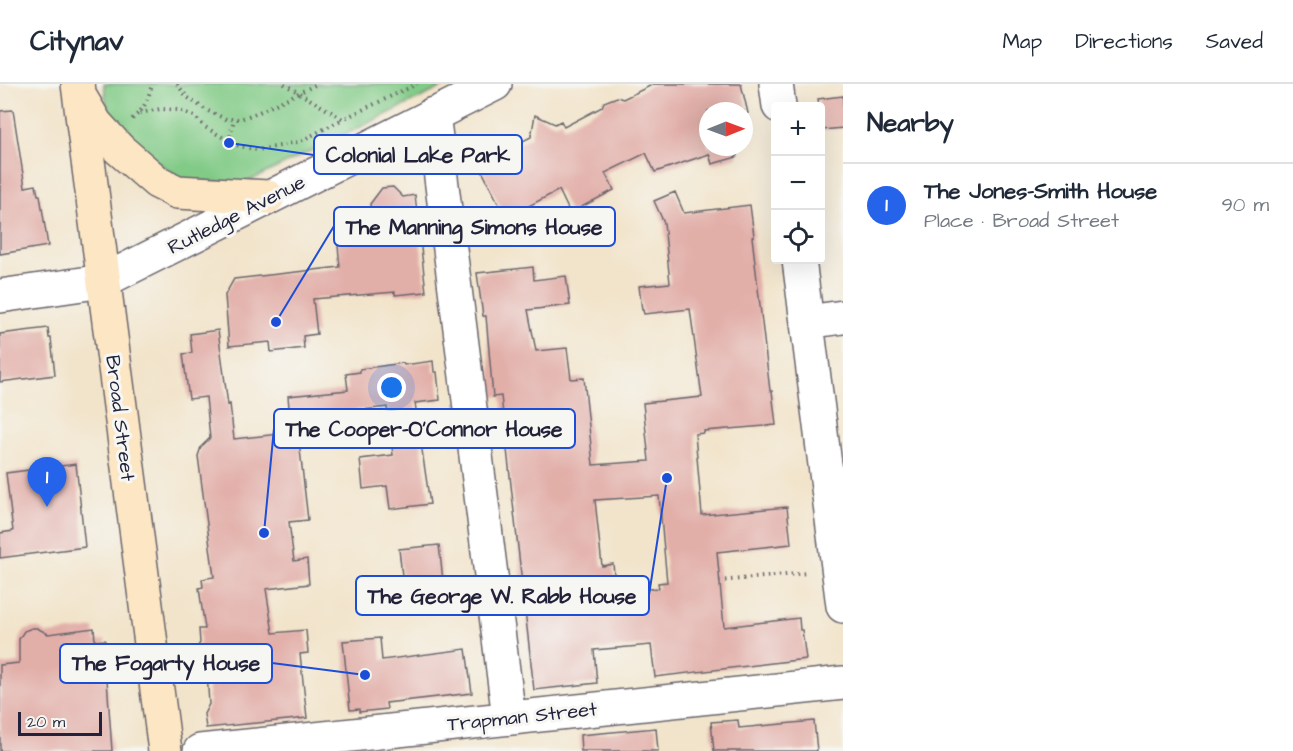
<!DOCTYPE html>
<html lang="en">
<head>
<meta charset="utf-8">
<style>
	:root { --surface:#fff; --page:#f6f6f7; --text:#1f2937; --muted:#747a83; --line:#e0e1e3; --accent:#2563eb }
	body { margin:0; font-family:"Architects Daughter",sans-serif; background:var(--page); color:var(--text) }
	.controls { position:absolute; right:18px; top:18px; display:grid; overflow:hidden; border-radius:6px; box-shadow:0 6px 24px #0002 }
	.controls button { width:54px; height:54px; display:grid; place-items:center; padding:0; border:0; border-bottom:2px solid var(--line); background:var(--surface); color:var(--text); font:30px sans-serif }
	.compass { position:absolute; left:699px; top:18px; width:54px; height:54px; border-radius:50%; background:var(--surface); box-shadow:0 6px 24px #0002; rotate:89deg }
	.scale { position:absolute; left:18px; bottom:15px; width:84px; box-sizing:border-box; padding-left:6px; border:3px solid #22223b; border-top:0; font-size:16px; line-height:21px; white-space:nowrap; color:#22223b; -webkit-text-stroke:4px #f6f6f2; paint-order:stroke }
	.you { position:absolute; left:392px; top:304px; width:21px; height:21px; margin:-15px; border:4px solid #fff; border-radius:50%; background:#1a73e8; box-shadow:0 0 0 9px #1a73e833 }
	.badge { display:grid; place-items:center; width:39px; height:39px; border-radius:50%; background:var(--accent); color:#fff; font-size:20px; font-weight:700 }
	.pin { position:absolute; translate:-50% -50px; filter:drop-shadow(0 2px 3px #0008) }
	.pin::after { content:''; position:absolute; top:32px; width:21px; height:18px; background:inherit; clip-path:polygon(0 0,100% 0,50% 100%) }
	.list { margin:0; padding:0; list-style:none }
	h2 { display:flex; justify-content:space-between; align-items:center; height:78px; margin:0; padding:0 24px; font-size:26px }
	h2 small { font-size:20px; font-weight:400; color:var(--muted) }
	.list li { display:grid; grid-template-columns:39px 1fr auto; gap:18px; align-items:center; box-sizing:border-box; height:84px; padding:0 24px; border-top:2px solid var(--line) }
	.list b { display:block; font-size:22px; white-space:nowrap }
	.list p { margin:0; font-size:20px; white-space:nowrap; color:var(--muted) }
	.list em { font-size:20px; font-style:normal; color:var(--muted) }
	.icon { flex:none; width:33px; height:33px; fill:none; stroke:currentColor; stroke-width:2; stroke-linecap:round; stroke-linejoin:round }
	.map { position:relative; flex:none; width:843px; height:667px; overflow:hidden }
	header { display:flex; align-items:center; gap:36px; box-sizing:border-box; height:84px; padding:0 30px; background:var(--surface); border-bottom:2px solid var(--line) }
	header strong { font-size:28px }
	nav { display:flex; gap:33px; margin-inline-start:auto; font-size:21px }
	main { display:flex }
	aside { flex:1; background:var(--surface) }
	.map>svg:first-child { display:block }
</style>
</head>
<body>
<header>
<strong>Citynav</strong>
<nav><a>Map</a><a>Directions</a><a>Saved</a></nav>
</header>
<main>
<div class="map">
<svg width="843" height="667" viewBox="0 0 843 667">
	<rect width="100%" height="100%" fill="#f6f6f2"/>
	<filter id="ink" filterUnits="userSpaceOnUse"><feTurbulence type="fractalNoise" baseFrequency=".0167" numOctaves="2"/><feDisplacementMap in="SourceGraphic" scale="12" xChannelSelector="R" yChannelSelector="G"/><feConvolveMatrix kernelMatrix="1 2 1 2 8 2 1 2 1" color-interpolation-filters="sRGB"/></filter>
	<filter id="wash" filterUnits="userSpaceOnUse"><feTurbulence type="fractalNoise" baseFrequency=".008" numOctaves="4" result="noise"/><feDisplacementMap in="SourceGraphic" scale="24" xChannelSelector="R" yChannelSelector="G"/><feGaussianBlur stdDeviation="1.35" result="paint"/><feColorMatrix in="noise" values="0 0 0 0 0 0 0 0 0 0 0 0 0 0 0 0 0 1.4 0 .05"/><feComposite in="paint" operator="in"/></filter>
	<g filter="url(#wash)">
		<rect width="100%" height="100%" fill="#f2e4cb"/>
		<path fill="#82cb87" stroke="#527661" stroke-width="1.5" d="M 104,0 L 449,0 L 243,100 L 184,96 L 161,81 L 111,38 L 106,17 Z"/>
		<g id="blocks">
			<path fill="#e2aea8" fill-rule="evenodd" d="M 654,0 L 741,0 L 748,29 L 744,31 L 744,27 L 708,27 L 708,63 L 738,63 L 737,73 L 712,80 L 709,70 L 655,88 L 646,69 L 605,89 L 614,106 L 570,129 L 559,106 L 506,134 L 478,79 L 531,53 L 535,31 L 555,40 L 561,37 L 564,43 L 602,23 L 604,18 L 617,13 L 623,15 Z
				M 843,12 L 843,44 L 822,46 L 820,22 L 819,22 L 818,15 Z
				M 13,26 L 25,103 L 36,101 L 38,111 L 40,111 L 48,162 L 0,170 L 0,27 Z
				M 393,103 L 403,113 L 415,111 L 426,208 L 395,211 L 395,208 L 313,215 L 317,250 L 303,252 L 304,264 L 271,268 L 270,258 L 229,262 L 225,211 L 234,195 L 340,183 L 335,130 L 371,127 L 370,120 L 382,104 Z
				M 675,108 L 684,129 L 750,121 L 754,152 L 752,153 L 770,307 L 772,307 L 776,341 L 704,347 L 704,349 L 695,350 L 702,431 L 787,423 L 791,460 L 717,468 L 724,543 L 799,534 L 800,546 L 802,546 L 806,575 L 655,593 L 651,561 L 594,566 L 597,599 L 534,606 L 501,312 L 493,313 L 486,232 L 483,232 L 477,189 L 533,183 L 534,196 L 566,192 L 570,221 L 528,226 L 536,267 L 567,264 L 571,295 L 584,294 L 593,381 L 649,377 L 643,319 L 702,313 L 690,225 L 644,230 L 643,226 L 642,226 L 639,202 L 670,199 L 664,139 L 654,117 ZM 659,412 L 667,498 L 658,499 L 659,504 L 616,508 L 613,480 L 602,482 L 595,416 Z
				M 48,244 L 49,254 L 51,254 L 55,291 L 0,298 L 0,250 Z
				M 218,246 L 228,321 L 230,320 L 234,355 L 298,348 L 308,436 L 289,438 L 294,477 L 307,475 L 309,500 L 266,505 L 273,549 L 306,546 L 308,569 L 300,570 L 307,634 L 206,644 L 204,630 L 209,620 L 207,589 L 202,590 L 201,577 L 192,571 L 200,559 L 199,545 L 205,545 L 199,504 L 203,503 L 202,495 L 214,493 L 198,372 L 201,363 L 210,354 L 206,313 L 189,315 L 183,270 L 192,269 L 190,250 Z
				M 433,277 L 434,288 L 437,288 L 440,316 L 415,319 L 430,420 L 390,425 L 387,402 L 363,405 L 360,375 L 393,371 L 387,323 L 338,329 L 340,340 L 291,346 L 288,312 L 348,306 L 346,290 L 360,288 L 360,285 L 403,279 L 404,281 Z
				M 76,380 L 85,463 L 0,474 L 0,449 L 13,447 L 6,389 Z
				M 439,461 L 446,523 L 406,528 L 399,465 Z
				M 32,544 L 37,544 L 48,550 L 94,544 L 95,557 L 105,556 L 108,581 L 106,581 L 112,667 L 0,667 L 0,581 L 19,579 L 19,555 L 24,547 Z
				M 380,554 L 382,576 L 466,565 L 472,609 L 386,619 L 387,625 L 359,628 L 359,625 L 350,626 L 343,557 Z
				M 738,636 L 739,644 L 814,637 L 817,667 L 714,667 L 711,638 Z
				M 656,644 L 658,667 L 581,667 L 580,651 Z"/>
		</g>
	</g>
	<g filter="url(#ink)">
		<use href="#blocks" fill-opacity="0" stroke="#6b666d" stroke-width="1.5"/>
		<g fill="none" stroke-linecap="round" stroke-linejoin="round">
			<defs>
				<path id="minor" d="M 776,0 L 779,22
					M 433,30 L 509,634
					M 799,176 L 843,522
					M 807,238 L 843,233
					M 200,667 L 843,599"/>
				<path id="tertiary" d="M 0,212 L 103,197 L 495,0"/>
				<path id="secondary" d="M 78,0 L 165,667
					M 82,16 L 96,40 L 119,65 L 157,98 L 177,108 L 268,113"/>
			</defs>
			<use href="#minor" stroke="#6b666d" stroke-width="36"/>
			<use href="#tertiary" stroke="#6b666d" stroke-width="36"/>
			<use href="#secondary" stroke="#6b666d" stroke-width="36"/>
			<path stroke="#6b666d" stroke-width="4" stroke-dasharray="1.5 4.5" stroke-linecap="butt" d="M 177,0 L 187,13 L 206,26 L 226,35 L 240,35 L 259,28 L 317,0
				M 284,0 L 343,35 L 417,0
				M 140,29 L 160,25 L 179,26 L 194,32 L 205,43 L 236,61 L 257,66 L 280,62 L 301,57 L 343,35
				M 132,35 C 145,25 148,15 152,0
				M 229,58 L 234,35
				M 719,497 L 808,489"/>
			<use href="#minor" stroke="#fff" stroke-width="33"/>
			<use href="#tertiary" stroke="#fff" stroke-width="33"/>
			<use href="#secondary" stroke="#fce6c4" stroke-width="33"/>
		</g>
	</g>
	<g text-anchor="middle" stroke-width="6" stroke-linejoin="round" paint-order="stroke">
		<g font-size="20" fill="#22223b" stroke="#f6f6f2">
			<text transform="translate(236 130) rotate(-27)" y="7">Rutledge Avenue</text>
			<text transform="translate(121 334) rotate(83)" y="7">Broad Street</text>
			<text transform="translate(522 632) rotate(-6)" y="7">Trapman Street</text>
		</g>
	</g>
	<path fill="none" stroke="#1d4ed8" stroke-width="2" d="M229 59L314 71M276 238L334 142M264 449L274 344M667 394L649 511M365 591L272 579"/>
	<g fill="#1d4ed8" stroke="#f6f6f2" stroke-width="2">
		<circle cx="229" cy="59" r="6"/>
		<circle cx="276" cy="238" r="6"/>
		<circle cx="264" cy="449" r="6"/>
		<circle cx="667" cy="394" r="6"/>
		<circle cx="365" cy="591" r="6"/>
	</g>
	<g fill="#f6f6f2" stroke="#1d4ed8" stroke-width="2">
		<rect x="314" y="51" width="208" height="39" rx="6"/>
		<rect x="334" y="123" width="281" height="39" rx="6"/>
		<rect x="274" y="325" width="301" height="39" rx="6"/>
		<rect x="356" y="492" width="293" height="39" rx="6"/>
		<rect x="60" y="560" width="212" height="39" rx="6"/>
	</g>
	<g font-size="21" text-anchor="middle" font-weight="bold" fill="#22223b">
		<text x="418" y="78">Colonial Lake Park</text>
		<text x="474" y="150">The Manning Simons House</text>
		<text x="424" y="352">The Cooper-O'Connor House</text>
		<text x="502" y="519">The George W. Rabb House</text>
		<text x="166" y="586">The Fogarty House</text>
	</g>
</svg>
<div class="controls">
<button>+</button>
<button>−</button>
<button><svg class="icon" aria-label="locate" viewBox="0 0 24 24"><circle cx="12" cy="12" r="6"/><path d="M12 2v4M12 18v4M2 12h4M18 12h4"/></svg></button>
</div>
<svg class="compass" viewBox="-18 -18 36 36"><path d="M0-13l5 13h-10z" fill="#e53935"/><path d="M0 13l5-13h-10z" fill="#747a83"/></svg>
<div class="scale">20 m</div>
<div class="you"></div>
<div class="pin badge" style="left:47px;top:423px">1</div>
</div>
<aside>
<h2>Nearby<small></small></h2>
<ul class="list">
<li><span class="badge">1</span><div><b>The Jones-Smith House</b><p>Place · Broad Street</p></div><em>90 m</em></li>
</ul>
</aside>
</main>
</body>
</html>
